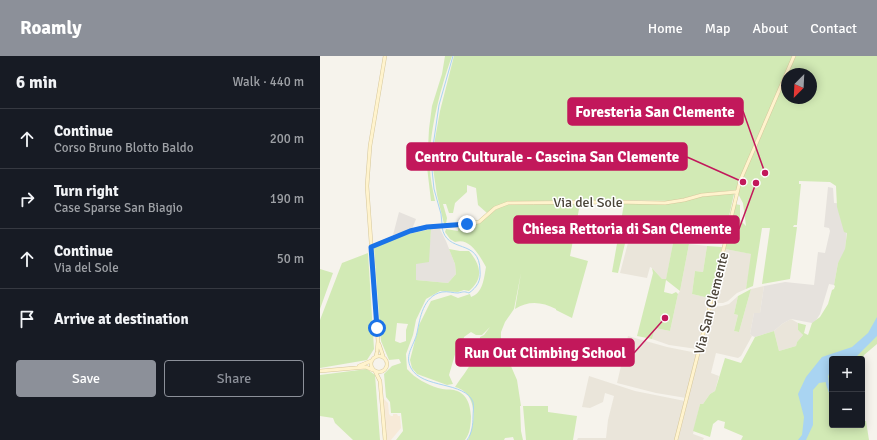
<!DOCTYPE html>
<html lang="en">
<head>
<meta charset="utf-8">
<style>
	:root { --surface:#171b24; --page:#20242c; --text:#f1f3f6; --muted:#9ea1a6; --line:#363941; --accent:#8c9099 }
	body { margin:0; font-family:Signika,sans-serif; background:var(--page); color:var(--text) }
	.controls { position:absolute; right:12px; bottom:12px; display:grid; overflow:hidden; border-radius:4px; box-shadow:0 2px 10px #0003 }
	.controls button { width:36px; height:36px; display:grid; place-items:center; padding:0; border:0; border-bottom:1px solid var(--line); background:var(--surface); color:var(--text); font:20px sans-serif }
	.compass { position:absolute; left:461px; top:12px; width:36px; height:36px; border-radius:50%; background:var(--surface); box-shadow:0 2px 10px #0003; rotate:204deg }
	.stop { position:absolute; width:12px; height:12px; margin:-9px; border:3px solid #1a73e8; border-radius:50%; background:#fff }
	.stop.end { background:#1a73e8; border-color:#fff; box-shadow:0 1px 4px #0008 }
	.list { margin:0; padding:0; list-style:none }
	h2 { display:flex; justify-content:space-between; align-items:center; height:52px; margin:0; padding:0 16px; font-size:17px }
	h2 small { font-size:13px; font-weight:400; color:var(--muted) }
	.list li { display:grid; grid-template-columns:26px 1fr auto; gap:12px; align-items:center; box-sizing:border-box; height:60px; padding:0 16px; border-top:1px solid var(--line) }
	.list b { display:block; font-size:15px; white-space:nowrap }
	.list p { margin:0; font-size:13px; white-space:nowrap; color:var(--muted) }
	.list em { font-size:13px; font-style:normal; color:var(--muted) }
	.actions { display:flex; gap:8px; padding:12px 16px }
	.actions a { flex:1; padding:9px 0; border:1px solid var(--accent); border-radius:4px; text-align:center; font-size:14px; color:var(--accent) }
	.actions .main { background:var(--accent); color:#fff }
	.icon { flex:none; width:22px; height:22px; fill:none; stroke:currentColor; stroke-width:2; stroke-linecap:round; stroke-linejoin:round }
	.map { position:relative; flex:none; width:557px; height:384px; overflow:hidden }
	header { display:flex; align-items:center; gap:24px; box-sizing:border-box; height:56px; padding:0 20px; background:var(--accent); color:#fff }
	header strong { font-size:19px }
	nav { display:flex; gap:22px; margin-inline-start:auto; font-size:14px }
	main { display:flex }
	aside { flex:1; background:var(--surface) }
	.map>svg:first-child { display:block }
</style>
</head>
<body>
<header>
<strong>Roamly</strong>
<nav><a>Home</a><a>Map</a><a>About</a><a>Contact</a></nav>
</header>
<main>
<aside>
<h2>6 min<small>Walk · 440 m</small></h2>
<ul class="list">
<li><svg class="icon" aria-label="ahead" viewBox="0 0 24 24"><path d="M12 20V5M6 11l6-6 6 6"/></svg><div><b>Continue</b><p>Corso Bruno Blotto Baldo</p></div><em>200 m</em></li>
<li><svg class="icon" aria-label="right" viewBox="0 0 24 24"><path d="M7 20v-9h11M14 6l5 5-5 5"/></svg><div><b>Turn right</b><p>Case Sparse San Biagio</p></div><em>190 m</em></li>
<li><svg class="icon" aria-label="ahead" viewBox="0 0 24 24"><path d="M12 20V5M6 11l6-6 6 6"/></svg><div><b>Continue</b><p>Via del Sole</p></div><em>50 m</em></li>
<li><svg class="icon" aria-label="arrive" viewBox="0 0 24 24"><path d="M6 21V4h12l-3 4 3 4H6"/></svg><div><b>Arrive at destination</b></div></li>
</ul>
<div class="actions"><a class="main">Save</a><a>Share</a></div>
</aside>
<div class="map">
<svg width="557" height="384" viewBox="0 0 557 384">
	<rect width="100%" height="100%" fill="#f6f3ec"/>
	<path fill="#eae5da" d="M 309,183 L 353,187 L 346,224 L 342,223 L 332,212 L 330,211 L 327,222 L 300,217 Z
		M 369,188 L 387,190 L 383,216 L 375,215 L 372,238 L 389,242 L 377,293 L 349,289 L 332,283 L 335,272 L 350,275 L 358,238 L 360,235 Z
		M 405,193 L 432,198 L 426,233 L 417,237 L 408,245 L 403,247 L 392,247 Z
		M 444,230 L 440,257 L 434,257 L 430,278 L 432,280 L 421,300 L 418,302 L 396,297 L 391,317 L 399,320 L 395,335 L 390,338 L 383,348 L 380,348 L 373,378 L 384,382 L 383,384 L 358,384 L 391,251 L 402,250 L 409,248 L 418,240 L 414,258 L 418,259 L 414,275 L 419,276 L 431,233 Z
		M 471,263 L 478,267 L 478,274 L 483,279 L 477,286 L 476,290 L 459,295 L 454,275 L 462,268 Z
		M 308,280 L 347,291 L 377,297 L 366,342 L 336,337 L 297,327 Z
		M 269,320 L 315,335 L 365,345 L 355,384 L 257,384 L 258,382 L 286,382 L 288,364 L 294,340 L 285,337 L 283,346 L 270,352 L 262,351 Z"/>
	<path fill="#f7ead8" d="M 64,343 L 68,347 L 69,358 L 71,360 L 73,360 L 73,358 L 77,358 L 78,360 L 80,360 L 81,372 L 71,384 L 66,384 L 63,344 Z"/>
	<path fill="#e6e2dd" d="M 508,131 L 513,132 L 514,147 L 532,148 L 527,173 L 525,196 L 522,203 L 518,207 L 514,229 L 509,228 L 500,258 L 495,266 L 492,267 L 471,263 L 462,268 L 454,275 L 435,281 L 432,280 L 430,278 L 434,257 L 440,257 L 444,230 L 465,226 L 494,229 L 498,196 L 505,197 L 510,175 L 509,172 L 504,171 Z
		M 79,156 L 96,163 L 92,173 L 73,179 Z
		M 111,173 L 120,173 L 126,185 L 135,208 L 136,218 L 128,227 L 96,224 L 96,207 L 110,186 Z"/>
	<path fill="#d2eab5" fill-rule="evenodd" d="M 125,0 L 132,0 C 121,30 108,79 110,112 C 110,123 113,134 115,145 L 111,145 L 107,111 L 109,73 L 112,50 L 122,18 Z
		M 134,0 L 557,0 L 557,288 L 544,299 L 542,305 L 542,303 L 512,303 L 512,369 L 542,369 L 542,365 L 546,365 L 549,384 L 421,384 L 423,380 L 404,372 L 405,366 L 398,364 L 393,368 L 390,381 L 373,375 L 380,348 L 383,348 L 390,338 L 395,335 L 405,302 L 421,307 L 435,281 L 454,275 L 459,295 L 476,290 L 477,286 L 483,279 L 478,274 L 478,267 L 486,269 L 484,277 L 488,279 L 492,267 L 500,261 L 508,248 L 512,234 L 514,233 L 515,230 L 514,229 L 518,207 L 525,193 L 527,177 L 524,176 L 517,151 L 516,130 L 510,126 L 479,125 L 479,128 L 481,128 L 477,168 L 477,169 L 474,169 L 473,171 L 477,171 L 470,223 L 442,228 L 450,172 L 442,172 L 433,230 L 426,233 L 431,198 L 405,193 L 415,148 L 420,149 L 420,164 L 426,170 L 423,147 L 416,134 L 379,138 L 355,145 L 294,144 L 213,145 L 213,149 L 214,148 L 260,148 L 250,200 L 268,205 L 252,262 L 236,254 L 236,253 C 222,246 209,244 195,253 L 201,217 L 194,253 L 185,266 L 181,276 L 181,287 L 197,324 L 201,350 L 200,350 L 201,375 L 203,384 L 194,384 L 193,381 L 185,382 L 184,384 L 148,384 C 156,366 158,337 135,331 C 145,316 160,299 160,281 L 164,279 L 170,271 L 162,279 L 156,279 L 151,276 L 144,281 L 142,294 L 136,295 L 129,319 L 133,328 L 127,329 L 97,318 L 92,312 L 90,304 L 99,269 L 111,245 L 131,239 L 138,242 L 150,238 L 151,241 C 163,237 164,222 166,211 C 159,199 150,181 135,186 L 130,183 L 125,176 L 126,173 L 138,175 L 138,172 L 159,167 L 178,152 L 178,149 L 174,151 L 167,157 L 158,149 L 156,132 L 147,129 L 147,136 L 135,147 L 133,157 L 129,157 L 126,148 L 123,148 L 127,162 L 126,168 L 124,168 L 117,139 L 113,112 L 112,100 L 120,55 ZM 467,18 L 491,18 L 491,42 L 467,42 Z
		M 409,138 L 414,138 L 403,187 L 307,179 L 298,217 L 292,216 L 304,148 L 349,148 L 365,145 L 378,141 Z
		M 111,173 L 109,206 L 96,208 L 96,224 L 128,227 L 136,218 L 135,208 L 129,193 L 140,195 L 149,195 C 161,209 164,223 149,235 L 144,234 L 138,236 L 120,235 L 106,243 L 96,264 L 93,279 L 86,298 L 87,313 C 96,323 106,328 118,332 C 124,334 129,333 134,334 C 147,337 150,348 151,360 C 151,368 150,378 145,384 L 76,384 L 83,375 L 81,357 L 71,357 L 70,346 L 66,341 L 64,318 L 72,310 L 81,307 L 79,303 L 69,304 L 61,285 L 54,192 L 84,179 ZM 77,267 L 88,268 L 86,274 L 86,285 L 80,287 L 75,285 Z
		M 353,187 L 369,188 L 360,235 L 346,224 L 344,236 L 352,238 L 356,236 L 358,238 L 350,275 L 335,272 L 332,283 L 317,280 L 333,217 L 332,212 L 342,223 L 346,223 Z
		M 387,190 L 402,191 L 390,241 L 389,242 L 372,238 L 375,215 L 383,216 Z
		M 48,197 L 54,293 L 47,304 L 0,312 L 0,264 L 22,207 Z
		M 0,213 L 13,217 L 0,253 Z
		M 431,233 L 419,276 L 414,275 L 418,259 L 414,258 L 418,240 Z
		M 47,313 L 55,319 L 60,384 L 33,384 L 15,367 L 13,362 L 0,360 L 0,319 Z
		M 203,350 L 228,350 L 228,356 L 257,360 L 253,384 L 206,384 Z"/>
	<path fill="#a9d4f2" d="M 557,261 L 557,280 L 534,303 L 512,303 L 512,317 L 509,318 L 506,326 L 499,327 L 493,334 L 493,369 L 486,384 L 478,384 L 482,379 L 484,361 L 478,338 L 486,321 L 502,301 L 532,291 L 548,277 Z"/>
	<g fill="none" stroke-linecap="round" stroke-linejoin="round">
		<path stroke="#a9d4f2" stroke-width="1" d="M 122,168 L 121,158 L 114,133 L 111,104 L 119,49 L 133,0
			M 122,171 C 126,199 160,181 160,215 C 161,225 157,231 149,237 C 144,235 143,236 138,237 C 133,237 128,235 122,236 C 103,240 100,262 97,277 C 94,290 84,299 91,312 C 102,333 145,325 153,346 C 154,351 153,356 153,361 C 153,368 152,378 147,384"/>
		<path stroke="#a9d4f2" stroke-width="3" d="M 507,322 C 506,330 511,334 512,342"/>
		<defs>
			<path id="secondary" d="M 51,191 L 90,175 L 107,171 L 140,169 L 159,166 L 175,152 L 188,147 L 295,146 L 345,147 L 364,144 L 382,139 L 416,136
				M 59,288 L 63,300
				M51 308a8 8 0 1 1 16 0a8 8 0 1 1-16 0Z
				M 56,300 L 57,296 L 58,285 L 47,130 L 50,90 L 65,0
				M 39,310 L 51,305
				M 0,315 L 46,311 L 53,314
				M 55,315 L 60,325 L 65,384
				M 356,384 L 386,266 L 420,125 L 474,0"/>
		</defs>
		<use href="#secondary" stroke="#d6c79b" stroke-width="4"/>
		<use href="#secondary" stroke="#fff3cd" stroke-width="3"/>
	</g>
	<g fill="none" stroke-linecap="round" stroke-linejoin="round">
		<path stroke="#1a73e8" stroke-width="5" d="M 57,272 L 51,191 L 90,175 L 107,171 L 147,168"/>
	</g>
	<g text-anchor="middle" stroke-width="3" stroke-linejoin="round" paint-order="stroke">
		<g font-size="14" fill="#4b4439" stroke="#fff">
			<text x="268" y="151">Via del Sole</text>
			<text transform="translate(391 247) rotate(-76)" y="5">Via San Clemente</text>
		</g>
	</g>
	<path fill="none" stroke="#c2185b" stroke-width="1.5" d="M445 117L423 55M423 126L367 101M436 127L419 173M345 262L314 297"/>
	<g fill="#c2185b" stroke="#fff" stroke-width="1.5">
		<circle cx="445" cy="117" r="4"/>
		<circle cx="423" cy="126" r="4"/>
		<circle cx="436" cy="127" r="4"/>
		<circle cx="345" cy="262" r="4"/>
	</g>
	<g fill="#c2185b" stroke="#c2185b" stroke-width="1.5">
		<rect x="248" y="42" width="175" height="27" rx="4"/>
		<rect x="87" y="87" width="280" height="27" rx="4"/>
		<rect x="194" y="160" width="225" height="27" rx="4"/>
		<rect x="136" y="283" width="178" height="27" rx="4"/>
	</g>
	<g font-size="15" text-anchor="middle" font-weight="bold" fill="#fff">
		<text x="335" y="61">Foresteria San Clemente</text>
		<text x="227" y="106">Centro Culturale - Cascina San Clemente</text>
		<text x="307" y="178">Chiesa Rettoria di San Clemente</text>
		<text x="225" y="302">Run Out Climbing School</text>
	</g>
</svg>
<div class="controls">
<button>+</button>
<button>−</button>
</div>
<svg class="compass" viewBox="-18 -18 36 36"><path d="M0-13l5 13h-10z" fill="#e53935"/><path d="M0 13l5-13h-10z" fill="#9ea1a6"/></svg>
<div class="stop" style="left:57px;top:272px"></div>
<div class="stop end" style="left:147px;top:168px"></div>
</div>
</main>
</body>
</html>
